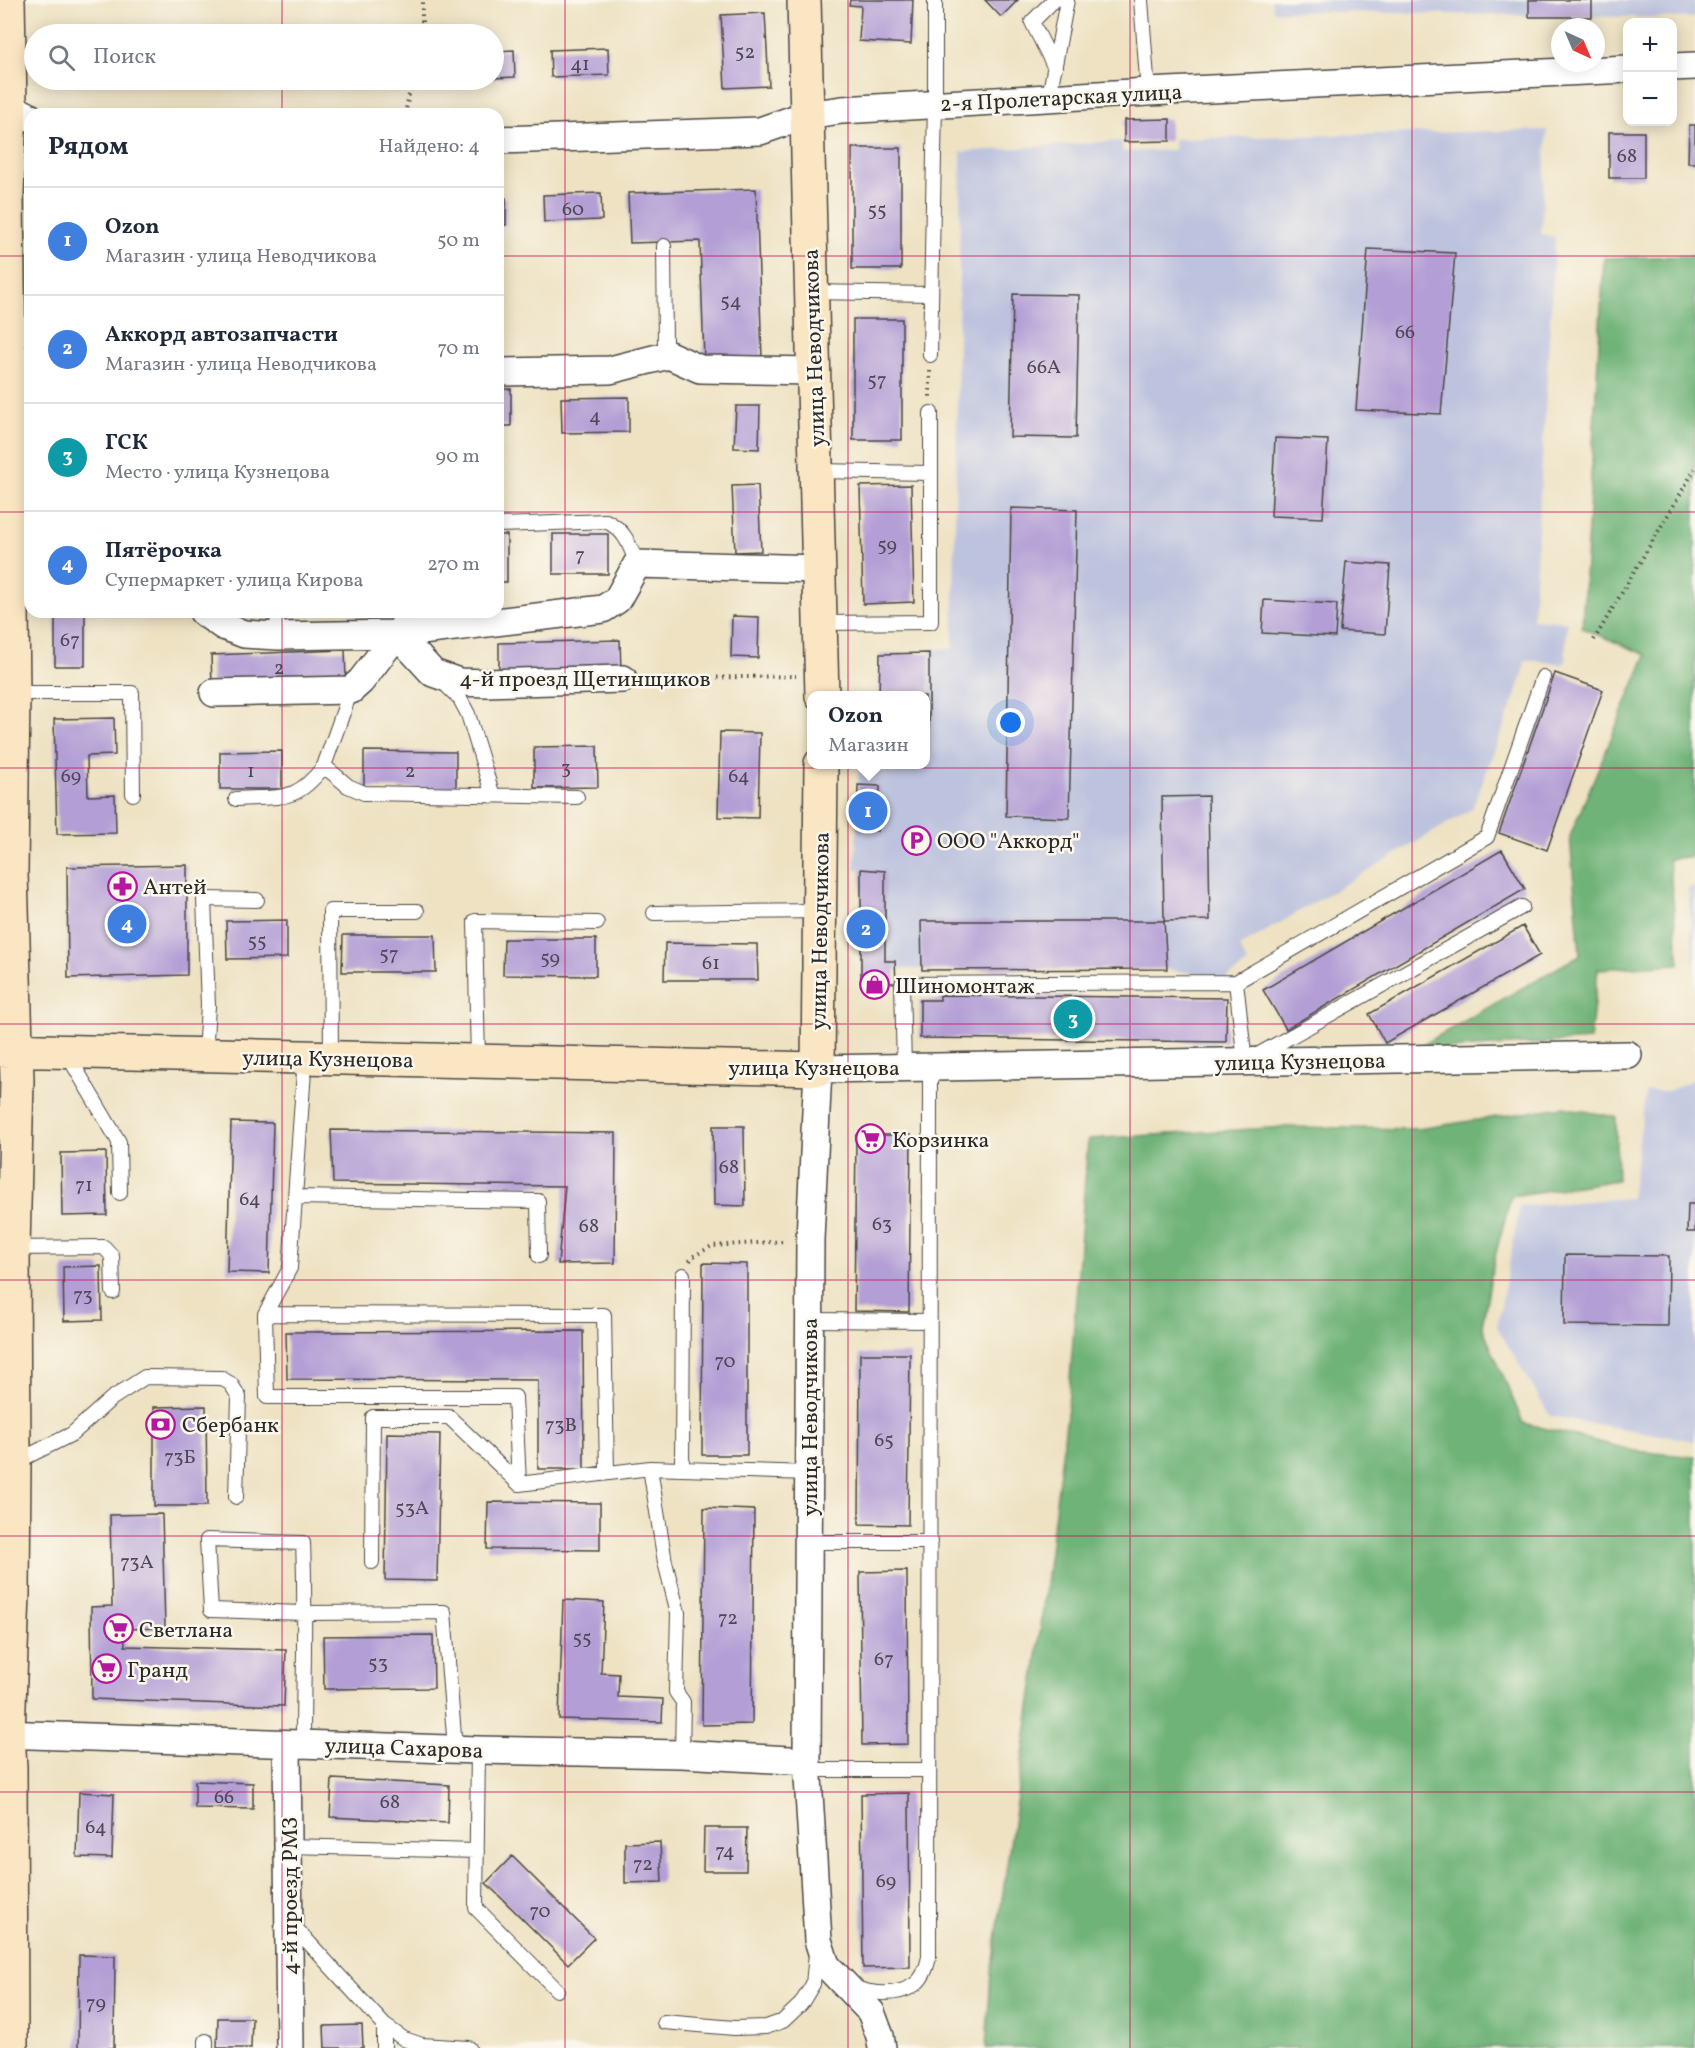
<!DOCTYPE html>
<html lang="ru">
<head>
<meta charset="utf-8">
<style>
	:root { --surface:#fff; --page:#f6f6f7; --text:#1f2937; --muted:#747a83; --line:#e0e1e3; --accent:#7c3aed }
	body { margin:0; font-family:Vollkorn,serif; background:var(--page); color:var(--text) }
	.controls { position:absolute; right:18px; top:18px; display:grid; overflow:hidden; border-radius:12px; box-shadow:0 3px 15px #0003 }
	.controls button { width:54px; height:54px; display:grid; place-items:center; padding:0; border:0; border-bottom:2px solid var(--line); background:var(--surface); color:var(--text); font:30px sans-serif }
	.compass { position:absolute; left:1551px; top:18px; width:54px; height:54px; border-radius:50%; background:var(--surface); box-shadow:0 3px 15px #0003; rotate:136deg }
	.you { position:absolute; left:1011px; top:723px; width:21px; height:21px; margin:-15px; border:4px solid #fff; border-radius:50%; background:#1a73e8; box-shadow:0 0 0 9px #1a73e833 }
	.badge { display:grid; place-items:center; width:39px; height:39px; border-radius:50%; background:var(--accent); color:#fff; font-size:20px; font-weight:700 }
	.pin { position:absolute; translate:-50% -50%; border:3px solid #fff; box-shadow:0 2px 6px #0006 }
	.popup { position:absolute; left:807px; top:691px; width:123px; height:78px; box-sizing:border-box; display:grid; place-content:center; border-radius:12px; background:var(--surface); filter:drop-shadow(0 2px 4px #0005); font-size:20px; white-space:nowrap; color:var(--muted) }
	.popup b { font-size:22px; color:var(--text) }
	.popup::after { content:''; position:absolute; left:50%; top:100%; margin-left:-12px; border:12px solid transparent; border-top-color:var(--surface) }
	.list { margin:0; padding:0; list-style:none }
	h2 { display:flex; justify-content:space-between; align-items:center; height:78px; margin:0; padding:0 24px; font-size:26px }
	h2 small { font-size:20px; font-weight:400; color:var(--muted) }
	.list li { display:grid; grid-template-columns:39px 1fr auto; gap:18px; align-items:center; box-sizing:border-box; height:108px; padding:0 24px; border-top:2px solid var(--line) }
	.list b { display:block; font-size:22px; white-space:nowrap }
	.list p { margin:0; font-size:20px; white-space:nowrap; color:var(--muted) }
	.list em { font-size:20px; font-style:normal; color:var(--muted) }
	.icon { flex:none; width:33px; height:33px; fill:none; stroke:currentColor; stroke-width:2; stroke-linecap:round; stroke-linejoin:round }
	.map { position:relative; flex:none; width:1695px; height:2048px; overflow:hidden }
	.search { position:absolute; background:var(--surface); box-shadow:0 3px 15px #0003; left:24px; top:24px; width:480px; height:66px; display:flex; align-items:center; gap:15px; box-sizing:border-box; padding:0 21px; border-radius:33px; color:var(--muted); font-size:22px }
	.panel { position:absolute; background:var(--surface); box-shadow:0 3px 15px #0003; left:24px; top:108px; width:480px; height:510px; border-radius:18px }
	.map>svg:first-child { display:block }
</style>
</head>
<body>
<div class="map">
<svg width="1695" height="2048" viewBox="0 0 1695 2048">
	<rect width="100%" height="100%" fill="#fbf7ec"/>
	<filter id="ink" filterUnits="userSpaceOnUse"><feTurbulence type="fractalNoise" baseFrequency=".0167" numOctaves="2"/><feDisplacementMap in="SourceGraphic" scale="12" xChannelSelector="R" yChannelSelector="G"/><feConvolveMatrix kernelMatrix="1 2 1 2 8 2 1 2 1" color-interpolation-filters="sRGB"/></filter>
	<filter id="wash" filterUnits="userSpaceOnUse"><feTurbulence type="fractalNoise" baseFrequency=".008" numOctaves="4" result="noise"/><feDisplacementMap in="SourceGraphic" scale="24" xChannelSelector="R" yChannelSelector="G"/><feGaussianBlur stdDeviation="1.35" result="paint"/><feColorMatrix in="noise" values="0 0 0 0 0 0 0 0 0 0 0 0 0 0 0 0 0 1.4 0 .05"/><feComposite in="paint" operator="in"/></filter>
	<g filter="url(#wash)">
		<rect width="100%" height="100%" fill="#eee2c3"/>
		<path fill="#bdc3de" d="M 1272,0 L 1695,0 L 1695,18 L 1273,11 Z
			M 1547,130 L 1541,234 L 1555,237 L 1533,619 L 1567,622 L 1565,664 L 1525,660 L 1523,676 L 1472,809 L 1239,947 L 1248,964 L 1225,979 L 1167,969 L 895,969 L 895,961 L 885,961 L 885,871 L 855,869 L 857,830 L 878,830 L 880,786 L 858,785 L 859,765 L 925,764 L 925,738 L 929,738 L 930,649 L 953,649 L 961,152 L 1121,141 L 1123,152 L 1174,150 L 1174,139 Z
			M 1695,887 L 1695,979 L 1688,888 Z
			M 1695,1079 L 1695,1441 L 1550,1416 L 1497,1327 L 1520,1206 L 1631,1198 L 1646,1091 L 1668,1091 Z"/>
		<path fill="#6fb378" stroke="#4d6f52" stroke-width="1.5" d="M 1695,256 L 1695,856 L 1669,859 L 1679,964 L 1598,969 L 1590,1040 L 1412,1051 L 1580,955 L 1570,836 L 1646,655 L 1582,628 L 1604,258 Z
			M 1563,1107 L 1616,1117 L 1617,1180 L 1511,1196 L 1494,1260 L 1482,1326 L 1523,1423 L 1635,1451 L 1695,1457 L 1695,2048 L 986,2048 L 991,1974 L 1035,1673 L 1068,1406 L 1088,1139 L 1286,1127 L 1418,1129 Z"/>
		<g id="blocks">
			<path fill="#b39fd5" d="M 850,0 L 913,0 L 911,44 L 859,41 L 861,6 L 849,5 Z
				M 985,0 L 1018,0 L 1001,17 Z
				M 1529,0 L 1592,0 L 1592,17 L 1529,17 Z
				M 765,13 L 769,86 L 725,88 L 721,15 Z
				M 608,48 L 609,75 L 551,77 L 550,50 Z
				M 514,50 L 515,77 L 494,78 L 494,51 Z
				M 328,80 L 385,80 L 386,83 L 328,83 Z
				M 1170,119 L 1170,141 L 1124,142 L 1124,120 Z
				M 1689,125 L 1695,125 L 1695,163 L 1688,163 Z
				M 1609,132 L 1644,132 L 1644,178 L 1609,178 Z
				M 852,148 L 901,148 L 901,269 L 852,269 Z
				M 756,189 L 762,358 L 704,360 L 700,241 L 630,243 L 628,193 Z
				M 601,193 L 602,220 L 544,222 L 543,195 Z
				M 498,198 L 506,198 L 506,225 L 498,225 Z
				M 1368,249 L 1455,253 L 1441,414 L 1356,410 Z
				M 1013,294 L 1079,295 L 1076,438 L 1010,437 Z
				M 853,319 L 902,319 L 902,440 L 853,440 Z
				M 498,389 L 511,389 L 511,426 L 498,426 Z
				M 629,397 L 629,432 L 562,433 L 561,398 Z
				M 736,406 L 760,406 L 759,449 L 734,448 Z
				M 1275,438 L 1328,440 L 1323,518 L 1271,516 Z
				M 758,485 L 761,551 L 735,552 L 732,486 Z
				M 911,485 L 914,602 L 863,604 L 860,486 Z
				M 1011,508 L 1077,510 L 1069,818 L 1006,816 Z
				M 553,534 L 608,534 L 608,574 L 553,574 Z
				M 498,535 L 507,535 L 507,582 L 498,582 Z
				M 1346,562 L 1390,565 L 1385,634 L 1340,631 Z
				M 1264,600 L 1337,604 L 1335,637 L 1262,633 Z
				M 55,612 L 85,612 L 85,666 L 55,666 Z
				M 732,616 L 759,617 L 758,658 L 731,657 Z
				M 620,640 L 621,672 L 499,675 L 499,643 Z
				M 345,650 L 346,680 L 212,685 L 211,655 Z
				M 929,653 L 929,739 L 925,738 L 925,696 L 879,696 L 880,654 Z
				M 1555,673 L 1603,690 L 1547,850 L 1499,833 Z
				M 114,718 L 115,755 L 87,756 L 88,796 L 115,795 L 116,833 L 57,834 L 54,719 Z
				M 720,732 L 760,733 L 758,818 L 718,817 Z
				M 597,746 L 598,787 L 534,788 L 534,747 Z
				M 282,751 L 282,789 L 220,789 L 220,752 Z
				M 364,751 L 456,752 L 456,789 L 364,788 Z
				M 858,785 L 880,786 L 878,831 L 857,830 Z
				M 1208,796 L 1210,920 L 1164,921 L 1162,797 Z
				M 1502,850 L 1525,889 L 1286,1029 L 1263,990 Z
				M 187,865 L 187,975 L 68,978 L 67,867 Z
				M 861,869 L 885,871 L 885,961 L 895,961 L 896,983 L 861,982 Z
				M 287,920 L 287,958 L 227,959 L 226,921 Z
				M 921,921 L 1164,921 L 1167,969 L 922,970 Z
				M 1523,926 L 1540,955 L 1385,1043 L 1369,1014 Z
				M 343,935 L 435,935 L 436,972 L 342,972 Z
				M 504,939 L 596,939 L 596,976 L 503,975 Z
				M 665,943 L 757,944 L 758,980 L 664,980 Z
				M 940,995 L 1227,998 L 1226,1042 L 920,1038 L 920,1000 L 940,1000 Z
				M 231,1122 L 273,1123 L 269,1273 L 227,1272 Z
				M 713,1126 L 744,1126 L 745,1206 L 714,1205 Z
				M 331,1130 L 616,1133 L 615,1263 L 558,1264 L 565,1186 L 333,1183 Z
				M 856,1135 L 911,1135 L 909,1312 L 854,1311 Z
				M 106,1152 L 107,1215 L 62,1216 L 61,1153 Z
				M 1688,1204 L 1695,1204 L 1695,1232 L 1687,1232 Z
				M 1565,1255 L 1669,1256 L 1668,1326 L 1564,1325 Z
				M 703,1263 L 747,1264 L 747,1455 L 702,1455 Z
				M 101,1266 L 102,1320 L 64,1321 L 63,1267 Z
				M 583,1331 L 584,1469 L 538,1469 L 538,1380 L 287,1379 L 286,1332 Z
				M 860,1354 L 910,1354 L 908,1525 L 859,1524 Z
				M 206,1406 L 207,1506 L 154,1506 L 154,1407 Z
				M 387,1433 L 440,1434 L 437,1581 L 385,1580 Z
				M 488,1502 L 600,1503 L 600,1550 L 487,1549 Z
				M 704,1508 L 754,1510 L 752,1724 L 702,1725 Z
				M 162,1514 L 165,1628 L 124,1629 L 125,1646 L 286,1650 L 284,1706 L 92,1699 L 91,1607 L 112,1606 L 110,1515 Z
				M 907,1571 L 908,1744 L 862,1745 L 860,1572 Z
				M 563,1600 L 604,1602 L 601,1673 L 619,1674 L 618,1697 L 663,1699 L 662,1722 L 559,1719 Z
				M 433,1635 L 434,1688 L 324,1689 L 323,1636 Z
				M 332,1779 L 449,1785 L 448,1823 L 330,1817 Z
				M 195,1781 L 253,1783 L 253,1809 L 195,1808 Z
				M 79,1792 L 114,1794 L 112,1858 L 77,1857 Z
				M 909,1793 L 910,1967 L 863,1968 L 861,1794 Z
				M 704,1828 L 747,1828 L 746,1871 L 703,1871 Z
				M 660,1842 L 662,1882 L 625,1883 L 625,1843 Z
				M 512,1856 L 594,1938 L 568,1964 L 486,1883 Z
				M 79,1955 L 115,1956 L 114,2048 L 78,2048 Z
				M 218,2018 L 252,2018 L 251,2048 L 217,2048 Z
				M 362,2025 L 363,2048 L 325,2048 L 324,2026 Z"/>
		</g>
	</g>
	<g filter="url(#ink)">
		<use href="#blocks" fill-opacity="0" stroke="#484642" stroke-width="1.5"/>
		<g fill="none" stroke-linecap="round" stroke-linejoin="round">
			<defs>
				<path id="lane" d="M 1054,0 L 1032,22 L 1055,68
					M 1141,0 L 1148,92
					M 1049,97 L 1067,0
					M 664,246 L 665,346 L 669,355
					M 811,292 L 930,294
					M 930,355 L 935,104 L 935,0
					M 817,471 L 931,473
					M 498,525 L 606,521 C 626,531 629,544 637,564
					M 277,612 L 278,636
					M 821,623 L 931,622 L 931,413
					M 397,634 L 399,612
					M 443,682 L 460,699 L 468,714 L 493,796
					M 13,693 L 132,693 L 133,794
					M 324,766 L 351,690
					M 236,799 C 280,796 295,804 324,766 L 348,786 L 364,793 L 577,797
					M 654,913 L 820,911
					M 1236,982 L 1245,1062 L 1522,907
					M 67,1054 L 119,1142 L 120,1193
					M 205,1055 L 208,1006 L 204,899 L 257,900
					M 331,1058 L 330,911 L 417,911
					M 478,1061 L 475,921 L 597,923
					M 904,1067 L 902,984 L 1236,982 L 1487,837 L 1543,677
					M 295,1197 L 538,1201 L 539,1256
					M 13,1248 L 104,1247 L 112,1256 L 113,1292
					M 265,1314 L 290,1268 L 305,1057
					M 810,1320 L 930,1321
					M 14,1463 L 72,1434 L 111,1399 L 145,1377 L 221,1378 L 231,1384 L 239,1397 L 236,1497
					M 650,1468 L 665,1562 L 678,1613 L 676,1692 L 683,1702 L 682,1754
					M 682,1469 L 683,1275
					M 519,1484 L 515,1397 L 267,1397 L 265,1314 L 604,1315 L 607,1472
					M 519,1484 L 650,1468 L 808,1473
					M 808,1542 L 930,1542
					M 372,1562 L 373,1417 L 449,1417 L 519,1484
					M 303,1745 C 303,1677 306,1610 303,1543 L 207,1540 L 211,1610 L 304,1613 L 444,1612 L 455,1748
					M 478,1750 L 476,1908 L 557,1990
					M 808,1770 L 929,1770
					M 289,1846 L 477,1851
					M 290,1922 L 384,2025 L 404,2039 L 422,2045 L 469,2048
					M 854,1987 C 871,1995 898,1996 914,1985 C 923,1979 927,1967 929,1957 L 930,1067
					M 664,2022 L 734,2028 L 766,2027 L 783,2021 L 801,2004 L 813,1984 L 816,1954
					M 384,2025 L 384,2048
					M 206,2041 L 206,2048"/>
				<path id="street" d="M 1672,67 L 1695,66
					M 0,101 L 30,117
					M 498,140 L 760,131 L 806,115 L 842,110 L 1148,92 L 1628,69
					M 9,359 L 30,360
					M 498,372 L 610,370 L 669,355 L 700,369 L 814,371
					M 203,612 L 223,626 L 244,634 L 278,636 L 397,634 L 603,609 L 617,600 L 637,564 L 818,569
					M 214,693 L 351,690 L 361,681 L 397,634 L 433,673 L 459,682 L 486,683 L 623,679
					M 0,1734 L 478,1750 L 682,1754 L 807,1761
					M 287,1744 L 290,2048
					M 882,2048 L 880,2036 L 871,2012 L 826,1965 L 818,1940 L 807,1761 L 810,1239 L 818,1069 L 1628,1055"/>
				<path id="secondary" d="M 8,0 L 10,106 L 7,196 L 13,693 L 11,873 L 17,1080 L 13,1248 L 14,1463 L 13,1593 L 8,1734 L 10,1767 L 11,2048
					M 804,0 L 822,696
					M 0,1050 L 818,1069 L 821,764"/>
			</defs>
			<use href="#lane" stroke="#484642" stroke-width="16"/>
			<use href="#street" stroke="#484642" stroke-width="30"/>
			<use href="#secondary" stroke="#484642" stroke-width="36"/>
			<path stroke="#484642" stroke-width="4" stroke-dasharray="1.5 4.5" stroke-linecap="butt" d="M 422,34 L 422,0
				M 405,114 L 412,80
				M 930,371 L 930,397
				M 1594,640 L 1695,469
				M 645,679 L 796,676
				M 690,1261 L 692,1257 L 712,1246 L 786,1241"/>
			<use href="#lane" stroke="#fff" stroke-width="14"/>
			<use href="#street" stroke="#fff" stroke-width="27"/>
			<use href="#secondary" stroke="#fbe6c4" stroke-width="33"/>
		</g>
	</g>
	<path fill="none" stroke="#c2185b" stroke-width="1.5" stroke-opacity="0.55" d="M 282,0 L 282,34M 565,0 L 565,2048M 848,0 L 848,2048M 1130,0 L 1130,2048M 1412,0 L 1412,2048M 282,80 L 282,114M 0,256 L 30,256M 498,256 L 1695,256M 0,512 L 30,512M 498,512 L 1695,512M 282,612 L 282,2048M 0,768 L 1695,768M 0,1024 L 1695,1024M 0,1280 L 1695,1280M 0,1536 L 1695,1536M 0,1792 L 1695,1792"/>
	<defs>
		<symbol id="parking-ring" viewBox="-11 -11 22 22"><circle r="9.5" fill="#fbf7ec" stroke="#b5179e" stroke-width="1.5"/><path d="M-3.5-5.5H1a3.5 3.5 0 0 1 0 7H-1V5.5H-3.5ZM-1-3.4V-.6H.8a1.4 1.4 0 0 0 0-2.8Z" fill="#b5179e"/></symbol>
		<symbol id="pharmacy-ring" viewBox="-11 -11 22 22"><circle r="9.5" fill="#fbf7ec" stroke="#b5179e" stroke-width="1.5"/><path d="M-2-6h4v4h4v4h-4v4h-4v-4h-4v-4h4Z" fill="#b5179e"/></symbol>
		<symbol id="shop-ring" viewBox="-11 -11 22 22"><circle r="9.5" fill="#fbf7ec" stroke="#b5179e" stroke-width="1.5"/><path d="M-5-2.5h2.3a2.7 3.5 0 0 1 5.4 0H5L5.5 6h-11ZM-1.5-2.5h3a1.5 2.3 0 0 0-3 0Z" fill="#b5179e"/></symbol>
		<symbol id="supermarket-ring" viewBox="-11 -11 22 22"><circle r="9.5" fill="#fbf7ec" stroke="#b5179e" stroke-width="1.5"/><path d="M-6-5.5h2.5l.6 2H6L4.5 2H-2.5L-4.4-4H-6ZM-1.5 3.2a1.3 1.3 0 1 0 .1 0ZM3 3.2a1.3 1.3 0 1 0 .1 0Z" fill="#b5179e"/></symbol>
		<symbol id="bank-ring" viewBox="-11 -11 22 22"><circle r="9.5" fill="#fbf7ec" stroke="#b5179e" stroke-width="1.5"/><path d="M-6-4H6V4H-6ZM0-2.3a2.3 2.3 0 1 0 0 4.6a2.3 2.3 0 1 0 0-4.6Z" fill="#b5179e"/></symbol>
	</defs>
	<g fill-rule="evenodd">
		<use href="#parking-ring" x="900" y="824" width="33" height="33"/>
		<use href="#pharmacy-ring" x="106" y="870" width="33" height="33"/>
		<use href="#shop-ring" x="858" y="968" width="33" height="33"/>
		<use href="#supermarket-ring" x="854" y="1122" width="33" height="33"/>
		<use href="#bank-ring" x="144" y="1408" width="33" height="33"/>
		<use href="#supermarket-ring" x="102" y="1612" width="33" height="33"/>
		<use href="#supermarket-ring" x="90" y="1652" width="33" height="33"/>
	</g>
	<g text-anchor="middle" stroke-width="5" stroke-linejoin="round" paint-order="stroke">
		<g font-size="20" fill="#4d4856">
			<text x="745" y="58">52</text>
			<text x="580" y="70">41</text>
			<text x="1627" y="162">68</text>
			<text x="573" y="215">60</text>
			<text x="877" y="216">55</text>
			<text x="731" y="307">54</text>
			<text x="1405" y="338">66</text>
			<text x="1044" y="373">66А</text>
			<text x="877" y="386">57</text>
			<text x="595" y="422">4</text>
			<text x="887" y="551">59</text>
			<text x="580" y="561">7</text>
			<text x="70" y="646">67</text>
			<text x="279" y="674">2</text>
			<text x="566" y="774">3</text>
			<text x="251" y="777">1</text>
			<text x="410" y="777">2</text>
			<text x="71" y="782">69</text>
			<text x="739" y="782">64</text>
			<text x="257" y="947">55</text>
			<text x="389" y="960">57</text>
			<text x="550" y="964">59</text>
			<text x="711" y="969">61</text>
			<text x="729" y="1173">68</text>
			<text x="84" y="1191">71</text>
			<text x="250" y="1205">64</text>
			<text x="882" y="1230">63</text>
			<text x="589" y="1232">68</text>
			<text x="83" y="1301">73</text>
			<text x="725" y="1367">70</text>
			<text x="561" y="1431">73В</text>
			<text x="884" y="1446">65</text>
			<text x="180" y="1463">73Б</text>
			<text x="412" y="1514">53А</text>
			<text x="137" y="1568">73А</text>
			<text x="728" y="1624">72</text>
			<text x="582" y="1644">55</text>
			<text x="884" y="1665">67</text>
			<text x="378" y="1669">53</text>
			<text x="224" y="1803">66</text>
			<text x="390" y="1808">68</text>
			<text x="96" y="1833">64</text>
			<text x="725" y="1857">74</text>
			<text x="643" y="1870">72</text>
			<text x="886" y="1887">69</text>
			<text x="540" y="1917">70</text>
			<text x="96" y="2009">79</text>
		</g>
		<g font-size="22" fill="#2b2b2b" stroke="#fbf7ec">
			<text transform="translate(1061 97) rotate(-3)" y="8">2-я Пролетарская улица</text>
			<text transform="translate(813 348) rotate(-92)" y="8">улица Неводчикова</text>
			<text x="585" y="686">4-й проезд Щетинщиков</text>
			<text transform="translate(819 931) rotate(-89)" y="8">улица Неводчикова</text>
			<text transform="translate(328 1058) rotate(1)" y="8">улица Кузнецова</text>
			<text transform="translate(1300 1061) rotate(-1)" y="8">улица Кузнецова</text>
			<text x="814" y="1075">улица Кузнецова</text>
			<text transform="translate(809 1417) rotate(-90)" y="8">улица Неводчикова</text>
			<text transform="translate(404 1747) rotate(2)" y="8">улица Сахарова</text>
			<text transform="translate(289 1896) rotate(-90)" y="8">4-й проезд РМЗ</text>
		</g>
		<g font-size="22" fill="#2b2b2b" stroke="#fbf7ec" text-anchor="start">
			<text x="937" y="848">ООО "Аккорд"</text>
			<text x="143" y="894">Антей</text>
			<text x="895" y="993">Шиномонтаж</text>
			<text x="892" y="1147">Корзинка</text>
			<text x="182" y="1432">Сбербанк</text>
			<text x="139" y="1637">Светлана</text>
			<text x="127" y="1677">Гранд</text>
		</g>
	</g>
</svg>
<div class="controls">
<button>+</button>
<button>−</button>
</div>
<svg class="compass" viewBox="-18 -18 36 36"><path d="M0-13l5 13h-10z" fill="#e53935"/><path d="M0 13l5-13h-10z" fill="#747a83"/></svg>
<div class="you"></div>
<div class="pin badge" style="left:868px;top:811px;background:#3f7fe0">1</div>
<div class="popup"><b>Ozon</b>Магазин</div>
<div class="pin badge" style="left:866px;top:929px;background:#3f7fe0">2</div>
<div class="pin badge" style="left:1073px;top:1019px;background:#0f9aa8">3</div>
<div class="pin badge" style="left:127px;top:924px;background:#3f7fe0">4</div>
<div class="search"><svg class="icon" aria-label="search" viewBox="0 0 24 24"><circle cx="10" cy="10" r="6"/><path d="M15 15l6 6"/></svg>Поиск</div>
<section class="panel">
<h2>Рядом<small>Найдено: 4</small></h2>
<ul class="list">
<li><span class="badge" style="background:#3f7fe0">1</span><div><b>Ozon</b><p>Магазин · улица Неводчикова</p></div><em>50 m</em></li>
<li><span class="badge" style="background:#3f7fe0">2</span><div><b>Аккорд автозапчасти</b><p>Магазин · улица Неводчикова</p></div><em>70 m</em></li>
<li><span class="badge" style="background:#0f9aa8">3</span><div><b>ГСК</b><p>Место · улица Кузнецова</p></div><em>90 m</em></li>
<li><span class="badge" style="background:#3f7fe0">4</span><div><b>Пятёрочка</b><p>Супермаркет · улица Кирова</p></div><em>270 m</em></li>
</ul>
</section>
</div>
</body>
</html>
